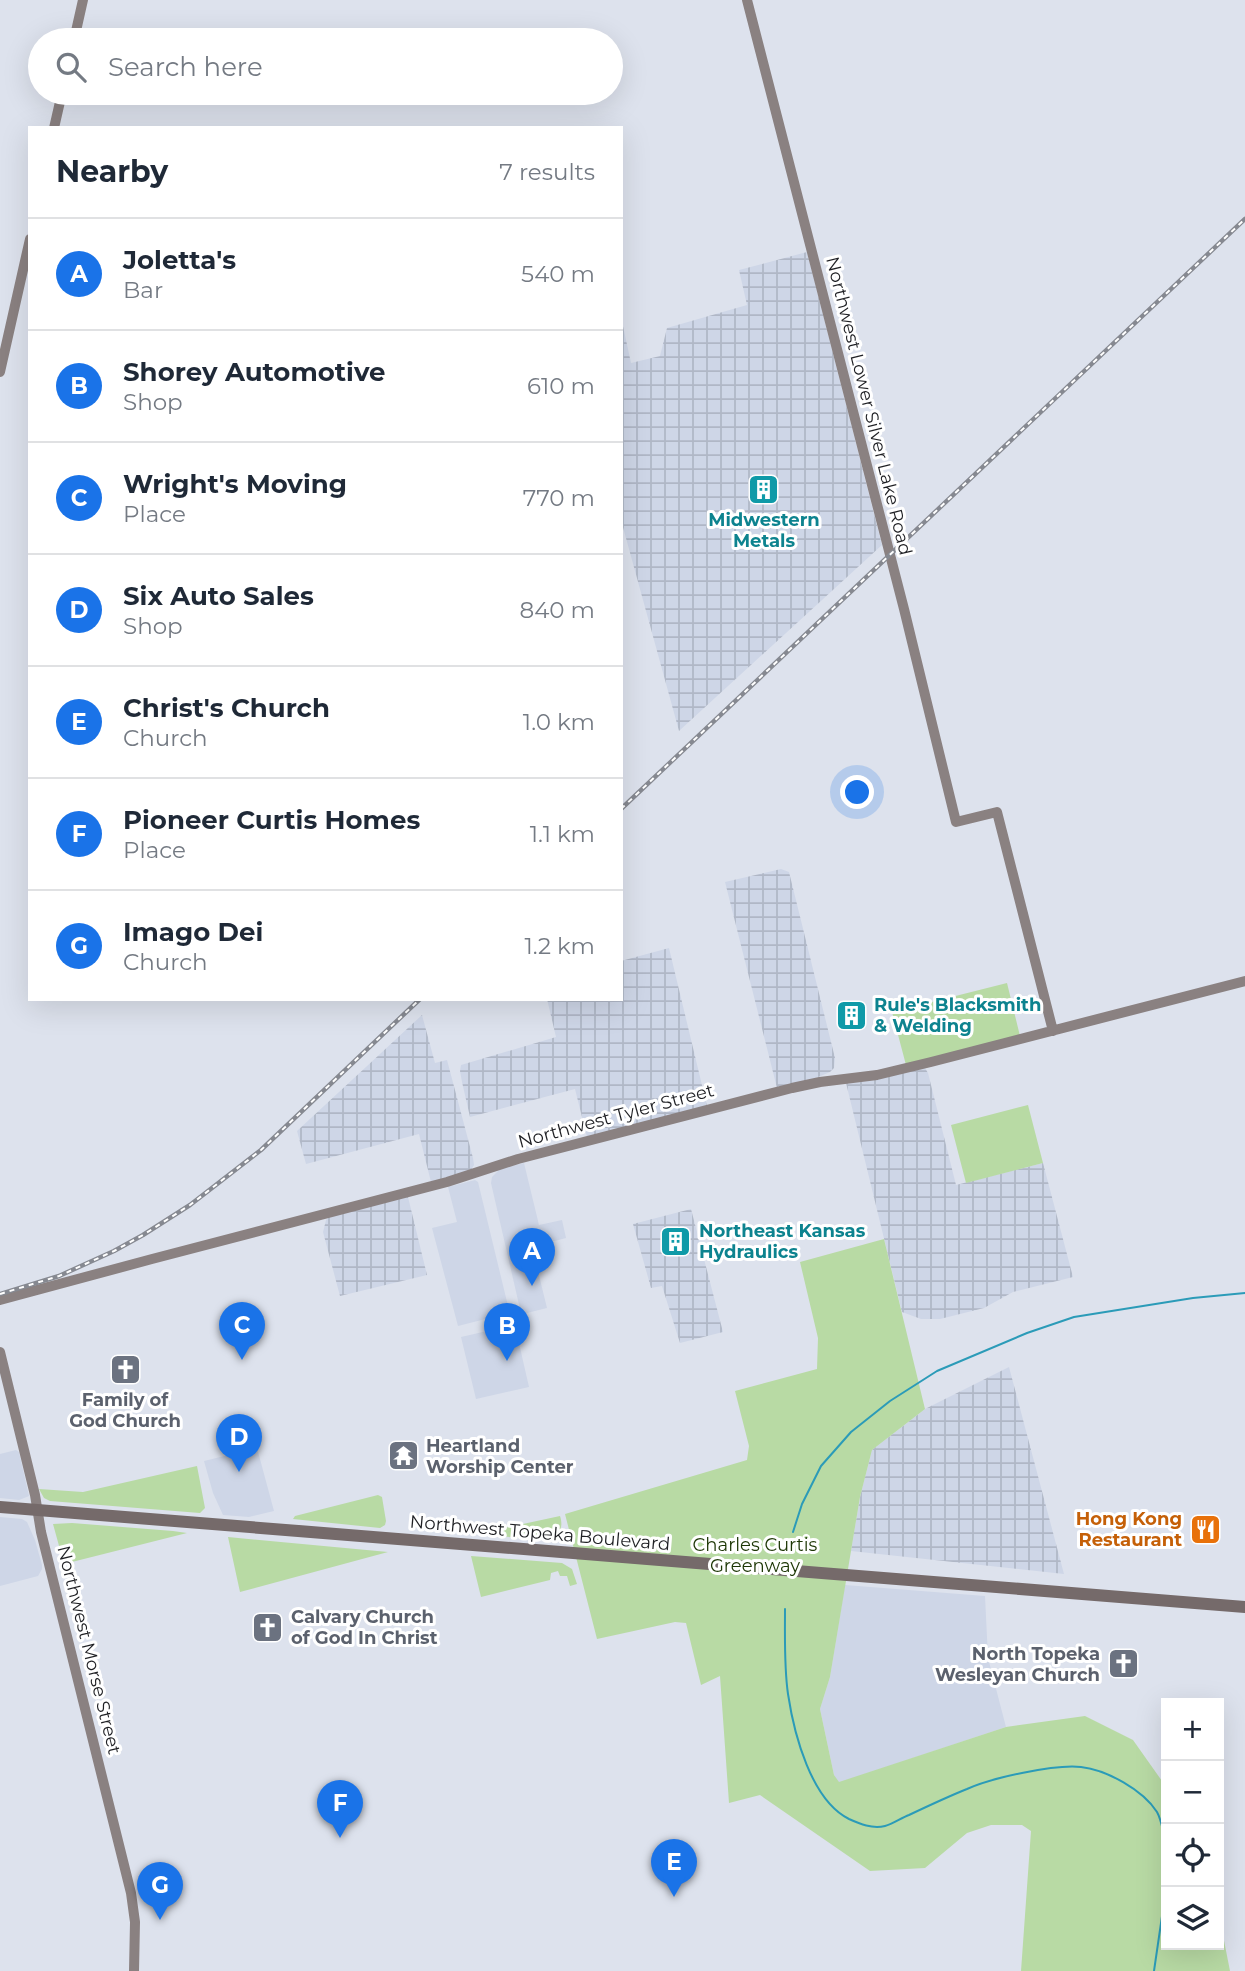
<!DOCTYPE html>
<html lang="en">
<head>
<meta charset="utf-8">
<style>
	:root { --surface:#fff; --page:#f6f6f7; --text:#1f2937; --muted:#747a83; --line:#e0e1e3; --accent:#1a73e8 }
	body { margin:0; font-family:Montserrat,sans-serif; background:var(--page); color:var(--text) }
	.controls { position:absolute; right:21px; bottom:21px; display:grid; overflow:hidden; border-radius:0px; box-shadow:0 7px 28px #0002 }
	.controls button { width:63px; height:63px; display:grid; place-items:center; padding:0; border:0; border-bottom:2px solid var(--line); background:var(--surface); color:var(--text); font:35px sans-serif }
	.you { position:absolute; left:858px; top:793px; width:24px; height:24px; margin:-18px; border:5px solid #fff; border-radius:50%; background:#1a73e8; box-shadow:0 0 0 10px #1a73e833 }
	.badge { display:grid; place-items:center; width:46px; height:46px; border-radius:50%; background:var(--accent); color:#fff; font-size:23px; font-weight:700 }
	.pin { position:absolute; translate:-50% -58px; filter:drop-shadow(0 2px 4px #0008) }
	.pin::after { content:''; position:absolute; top:37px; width:24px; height:21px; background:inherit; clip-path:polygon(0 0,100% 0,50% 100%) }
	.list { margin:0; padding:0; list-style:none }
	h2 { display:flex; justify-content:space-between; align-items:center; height:91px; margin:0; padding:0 28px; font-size:30px }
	h2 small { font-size:23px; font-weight:400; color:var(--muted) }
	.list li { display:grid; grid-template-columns:46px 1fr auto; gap:21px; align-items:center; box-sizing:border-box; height:112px; padding:0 28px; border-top:2px solid var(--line) }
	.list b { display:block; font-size:26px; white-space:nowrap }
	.list p { margin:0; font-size:23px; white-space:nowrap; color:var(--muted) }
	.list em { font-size:23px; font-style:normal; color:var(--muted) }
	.icon { flex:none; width:38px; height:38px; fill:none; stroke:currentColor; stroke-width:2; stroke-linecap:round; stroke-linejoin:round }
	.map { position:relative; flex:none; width:1245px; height:1971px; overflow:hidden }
	.search { position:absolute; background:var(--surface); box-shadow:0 7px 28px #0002; left:28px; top:28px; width:595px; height:77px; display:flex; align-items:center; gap:18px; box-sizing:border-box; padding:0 24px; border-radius:38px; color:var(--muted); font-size:26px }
	.panel { position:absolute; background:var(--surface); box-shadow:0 7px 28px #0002; left:28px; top:126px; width:595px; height:875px; border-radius:0px }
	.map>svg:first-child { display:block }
</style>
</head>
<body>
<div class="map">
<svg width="1245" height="1971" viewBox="0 0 1245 1971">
	<defs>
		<pattern id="industrial-grid" width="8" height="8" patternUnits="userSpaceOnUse" patternTransform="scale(1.75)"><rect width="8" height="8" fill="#ced6e7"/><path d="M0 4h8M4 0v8" fill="none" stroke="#b0b7c6"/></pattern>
	</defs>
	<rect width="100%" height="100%" fill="#dde2ed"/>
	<path fill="#ced6e7" d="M 524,1163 L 539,1225 L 562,1220 L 566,1238 L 532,1247 L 547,1308 L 527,1313 L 523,1312 L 520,1309 L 491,1183 L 492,1177 L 500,1169 Z
		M 475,1180 L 478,1182 L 508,1306 L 505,1314 L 458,1326 L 432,1228 L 457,1222 L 448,1187 Z
		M 509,1326 L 516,1330 L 529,1387 L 476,1399 L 461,1337 Z
		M 257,1448 L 274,1511 L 249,1517 L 223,1515 L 213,1493 L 204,1461 Z
		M 16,1450 L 19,1452 L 29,1496 L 19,1500 L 0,1498 L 0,1454 Z
		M 0,1517 L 22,1519 L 27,1522 L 35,1540 L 42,1565 L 42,1569 L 38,1576 L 0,1586 Z
		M 845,1585 L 985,1596 L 988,1658 L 1006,1727 L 838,1783 L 834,1775 L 820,1709 L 830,1677 Z"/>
	<path fill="url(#industrial-grid)" d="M 807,252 L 882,545 L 679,731 L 621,520 L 621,317 L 631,363 L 660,356 L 667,328 L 747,305 L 739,270 Z
		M 781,869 L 789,872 L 835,1058 L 834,1068 L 830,1072 L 816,1078 L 777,1088 L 725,882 Z
		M 669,948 L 707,1106 L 587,1137 L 575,1089 L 470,1117 L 462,1082 L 460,1071 L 461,1065 L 556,1037 L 547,999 L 621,999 L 621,961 Z
		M 422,1015 L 435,1063 L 447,1060 L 473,1158 L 474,1165 L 471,1170 L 431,1182 L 419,1134 L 306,1164 L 297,1131 Z
		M 925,1068 L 928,1073 L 956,1185 L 1043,1163 L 1073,1277 L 1013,1292 L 984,1308 L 940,1319 L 921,1319 L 902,1312 L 846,1083 Z
		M 408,1197 L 427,1275 L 340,1296 L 323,1232 L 326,1220 L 330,1216 Z
		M 691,1209 L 723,1332 L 680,1343 L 662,1286 L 651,1288 L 633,1224 Z
		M 1009,1367 L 1064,1574 L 851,1551 L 860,1497 L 872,1450 L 925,1409 Z"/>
	<path fill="#b8daa4" d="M 1007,983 L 1020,1036 L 906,1065 L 892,1012 Z
		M 1028,1105 L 1043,1163 L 966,1183 L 951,1125 Z
		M 884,1239 L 925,1409 L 872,1450 L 860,1497 L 830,1677 L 820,1709 L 834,1775 L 839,1782 L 1006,1727 L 1085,1716 L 1133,1740 L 1162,1781 L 1166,1790 L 1166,1945 L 1219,1945 L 1219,1915 L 1230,1971 L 1021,1971 L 1031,1831 L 1022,1825 L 991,1825 L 967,1833 L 925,1868 L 870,1871 L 760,1795 L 729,1803 L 720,1676 L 701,1685 L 686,1623 L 675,1622 L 597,1639 L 565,1514 L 747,1460 L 749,1446 L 735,1391 L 817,1369 L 818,1338 L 800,1262 Z
		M 197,1466 L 205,1508 L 200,1513 L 50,1501 L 44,1498 L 39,1489 L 83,1492 Z
		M 378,1495 L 382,1497 L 386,1521 L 385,1525 L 380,1528 L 293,1519 L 295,1516 Z
		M 560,1516 C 564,1528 559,1537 547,1540 L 497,1536 L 495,1530 Z
		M 72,1523 L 173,1531 L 187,1533 L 64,1564 L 53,1524 Z
		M 228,1537 L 388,1552 L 240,1592 Z
		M 471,1556 L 562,1563 L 572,1569 L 577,1584 L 570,1586 L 567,1576 L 560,1576 L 558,1571 L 551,1573 L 550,1580 L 481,1597 Z"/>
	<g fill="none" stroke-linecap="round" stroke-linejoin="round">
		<path stroke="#2b9bb8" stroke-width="2" d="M 793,1532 L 802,1504 L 821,1466 L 851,1432 L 890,1401 L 937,1371 L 1027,1333 L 1074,1317 L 1193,1298 L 1245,1293
			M 785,1609 C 785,1637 784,1667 788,1694 C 794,1734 811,1800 849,1819 C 860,1824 872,1829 885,1826 C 893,1824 901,1818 909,1815 C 928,1806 947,1797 967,1789 C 991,1778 1055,1764 1081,1767 C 1107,1770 1143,1790 1157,1812 C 1162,1821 1163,1833 1166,1842
			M 1154,1971 L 1166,1889"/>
		<path stroke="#8a8181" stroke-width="10" d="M 747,0 L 904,609 L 956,822 L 997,812 L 1053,1031
			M 74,40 L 83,0
			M 54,128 L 62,93
			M 0,372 L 30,239
			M 0,1300 L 152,1259 L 447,1182 L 518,1159 L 792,1088 L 820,1082 L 877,1075 L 931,1062 L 1245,981
			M 0,1352 L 35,1495 L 41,1532 L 131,1893 L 135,1922 L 134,1971"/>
		<path stroke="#756a6a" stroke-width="12" d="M 0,1507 L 1245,1607"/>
		<defs>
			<path id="rail" d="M 621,809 L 1245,219
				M 0,1294 L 59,1276 L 114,1251 L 143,1235 L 190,1205 L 261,1150 L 420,999"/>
		</defs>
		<use href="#rail" stroke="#868991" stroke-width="4.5"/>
		<use href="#rail" stroke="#fff" stroke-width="2" stroke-dasharray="5" stroke-linecap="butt"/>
	</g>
	<defs>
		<symbol id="building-square" viewBox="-11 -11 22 22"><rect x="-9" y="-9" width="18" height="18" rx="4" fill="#0f9aa8" stroke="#fff"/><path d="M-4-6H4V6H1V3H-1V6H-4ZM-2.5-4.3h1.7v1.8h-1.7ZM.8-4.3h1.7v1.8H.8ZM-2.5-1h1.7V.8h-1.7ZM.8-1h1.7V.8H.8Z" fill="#fff"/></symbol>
		<symbol id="church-square" viewBox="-11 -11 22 22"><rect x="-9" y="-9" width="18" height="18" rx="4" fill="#6b7280" stroke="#fff"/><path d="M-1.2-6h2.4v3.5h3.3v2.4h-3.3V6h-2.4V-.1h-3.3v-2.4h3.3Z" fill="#fff"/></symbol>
		<symbol id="temple-square" viewBox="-11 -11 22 22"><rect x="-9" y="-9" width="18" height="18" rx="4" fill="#6b7280" stroke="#fff"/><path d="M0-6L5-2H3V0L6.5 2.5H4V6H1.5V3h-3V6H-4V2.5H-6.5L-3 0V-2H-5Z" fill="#fff"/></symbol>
		<symbol id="restaurant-square" viewBox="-11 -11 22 22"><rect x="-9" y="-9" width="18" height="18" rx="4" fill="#e8710a" stroke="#fff"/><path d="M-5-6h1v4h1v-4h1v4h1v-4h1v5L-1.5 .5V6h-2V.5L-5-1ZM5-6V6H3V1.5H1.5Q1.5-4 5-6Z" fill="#fff"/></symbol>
	</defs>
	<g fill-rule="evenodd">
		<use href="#building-square" x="746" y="472" width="35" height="35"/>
		<use href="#building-square" x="834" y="998" width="35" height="35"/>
		<use href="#building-square" x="658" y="1224" width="35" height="35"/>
		<use href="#church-square" x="108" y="1352" width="35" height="35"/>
		<use href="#temple-square" x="386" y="1438" width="35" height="35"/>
		<use href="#restaurant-square" x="1188" y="1512" width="35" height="35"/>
		<use href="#church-square" x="250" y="1610" width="35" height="35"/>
		<use href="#church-square" x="1106" y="1646" width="35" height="35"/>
	</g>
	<g text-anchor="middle" stroke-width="6" stroke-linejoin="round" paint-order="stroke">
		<g font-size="18" fill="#1e1f23" stroke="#fff">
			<text transform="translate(869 406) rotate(76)" y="6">Northwest Lower Silver Lake Road</text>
			<text transform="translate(616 1116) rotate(-15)" y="6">Northwest Tyler Street</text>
			<text transform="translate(540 1533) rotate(5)" y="6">Northwest Topeka Boulevard</text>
			<text transform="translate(89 1650) rotate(76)" y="6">Northwest Morse Street</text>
		</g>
		<g font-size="18" font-weight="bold" fill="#0d838f" stroke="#fff" text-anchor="start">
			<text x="764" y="526" text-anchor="middle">Midwestern<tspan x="764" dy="21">Metals</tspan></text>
			<text x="874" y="1011">Rule's Blacksmith<tspan x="874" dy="21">&amp; Welding</tspan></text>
			<text x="699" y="1237">Northeast Kansas<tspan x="699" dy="21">Hydraulics</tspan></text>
		</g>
		<g font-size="18" font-weight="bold" fill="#5b616d" stroke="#fff" text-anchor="start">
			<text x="125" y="1406" text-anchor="middle">Family of<tspan x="125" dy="21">God Church</tspan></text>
			<text x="426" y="1452">Heartland<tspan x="426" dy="21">Worship Center</tspan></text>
			<text x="291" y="1623">Calvary Church<tspan x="291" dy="21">of God In Christ</tspan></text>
			<text x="1100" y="1660" text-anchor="end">North Topeka<tspan x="1100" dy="21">Wesleyan Church</tspan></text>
		</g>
		<g font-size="18" font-weight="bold" fill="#c56008" stroke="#fff" text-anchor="end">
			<text x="1182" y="1525">Hong Kong<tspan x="1182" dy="21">Restaurant</tspan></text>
		</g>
		<g font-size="18" fill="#1c3604" stroke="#fff">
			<text x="755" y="1551">Charles Curtis<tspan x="755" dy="21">Greenway</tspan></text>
		</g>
	</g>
</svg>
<div class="controls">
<button>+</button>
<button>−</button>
<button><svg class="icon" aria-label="locate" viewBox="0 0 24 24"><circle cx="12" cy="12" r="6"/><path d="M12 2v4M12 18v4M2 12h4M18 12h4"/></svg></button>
<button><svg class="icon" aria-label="layers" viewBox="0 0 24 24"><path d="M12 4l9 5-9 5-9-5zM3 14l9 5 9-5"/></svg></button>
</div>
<div class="you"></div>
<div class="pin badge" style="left:532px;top:1286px">A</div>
<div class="pin badge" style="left:507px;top:1361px">B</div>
<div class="pin badge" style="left:242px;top:1360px">C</div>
<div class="pin badge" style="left:239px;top:1472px">D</div>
<div class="pin badge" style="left:674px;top:1897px">E</div>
<div class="pin badge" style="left:340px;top:1838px">F</div>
<div class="pin badge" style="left:160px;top:1920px">G</div>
<div class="search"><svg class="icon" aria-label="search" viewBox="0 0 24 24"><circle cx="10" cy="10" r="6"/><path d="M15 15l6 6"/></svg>Search here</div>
<section class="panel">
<h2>Nearby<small>7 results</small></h2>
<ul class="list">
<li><span class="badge">A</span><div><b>Joletta's</b><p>Bar</p></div><em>540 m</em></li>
<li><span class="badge">B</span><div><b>Shorey Automotive</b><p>Shop</p></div><em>610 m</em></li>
<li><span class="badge">C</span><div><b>Wright's Moving</b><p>Place</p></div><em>770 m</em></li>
<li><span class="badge">D</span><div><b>Six Auto Sales</b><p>Shop</p></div><em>840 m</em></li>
<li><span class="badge">E</span><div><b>Christ's Church</b><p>Church</p></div><em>1.0 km</em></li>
<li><span class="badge">F</span><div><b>Pioneer Curtis Homes</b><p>Place</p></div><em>1.1 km</em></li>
<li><span class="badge">G</span><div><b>Imago Dei</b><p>Church</p></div><em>1.2 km</em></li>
</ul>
</section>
</div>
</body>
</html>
